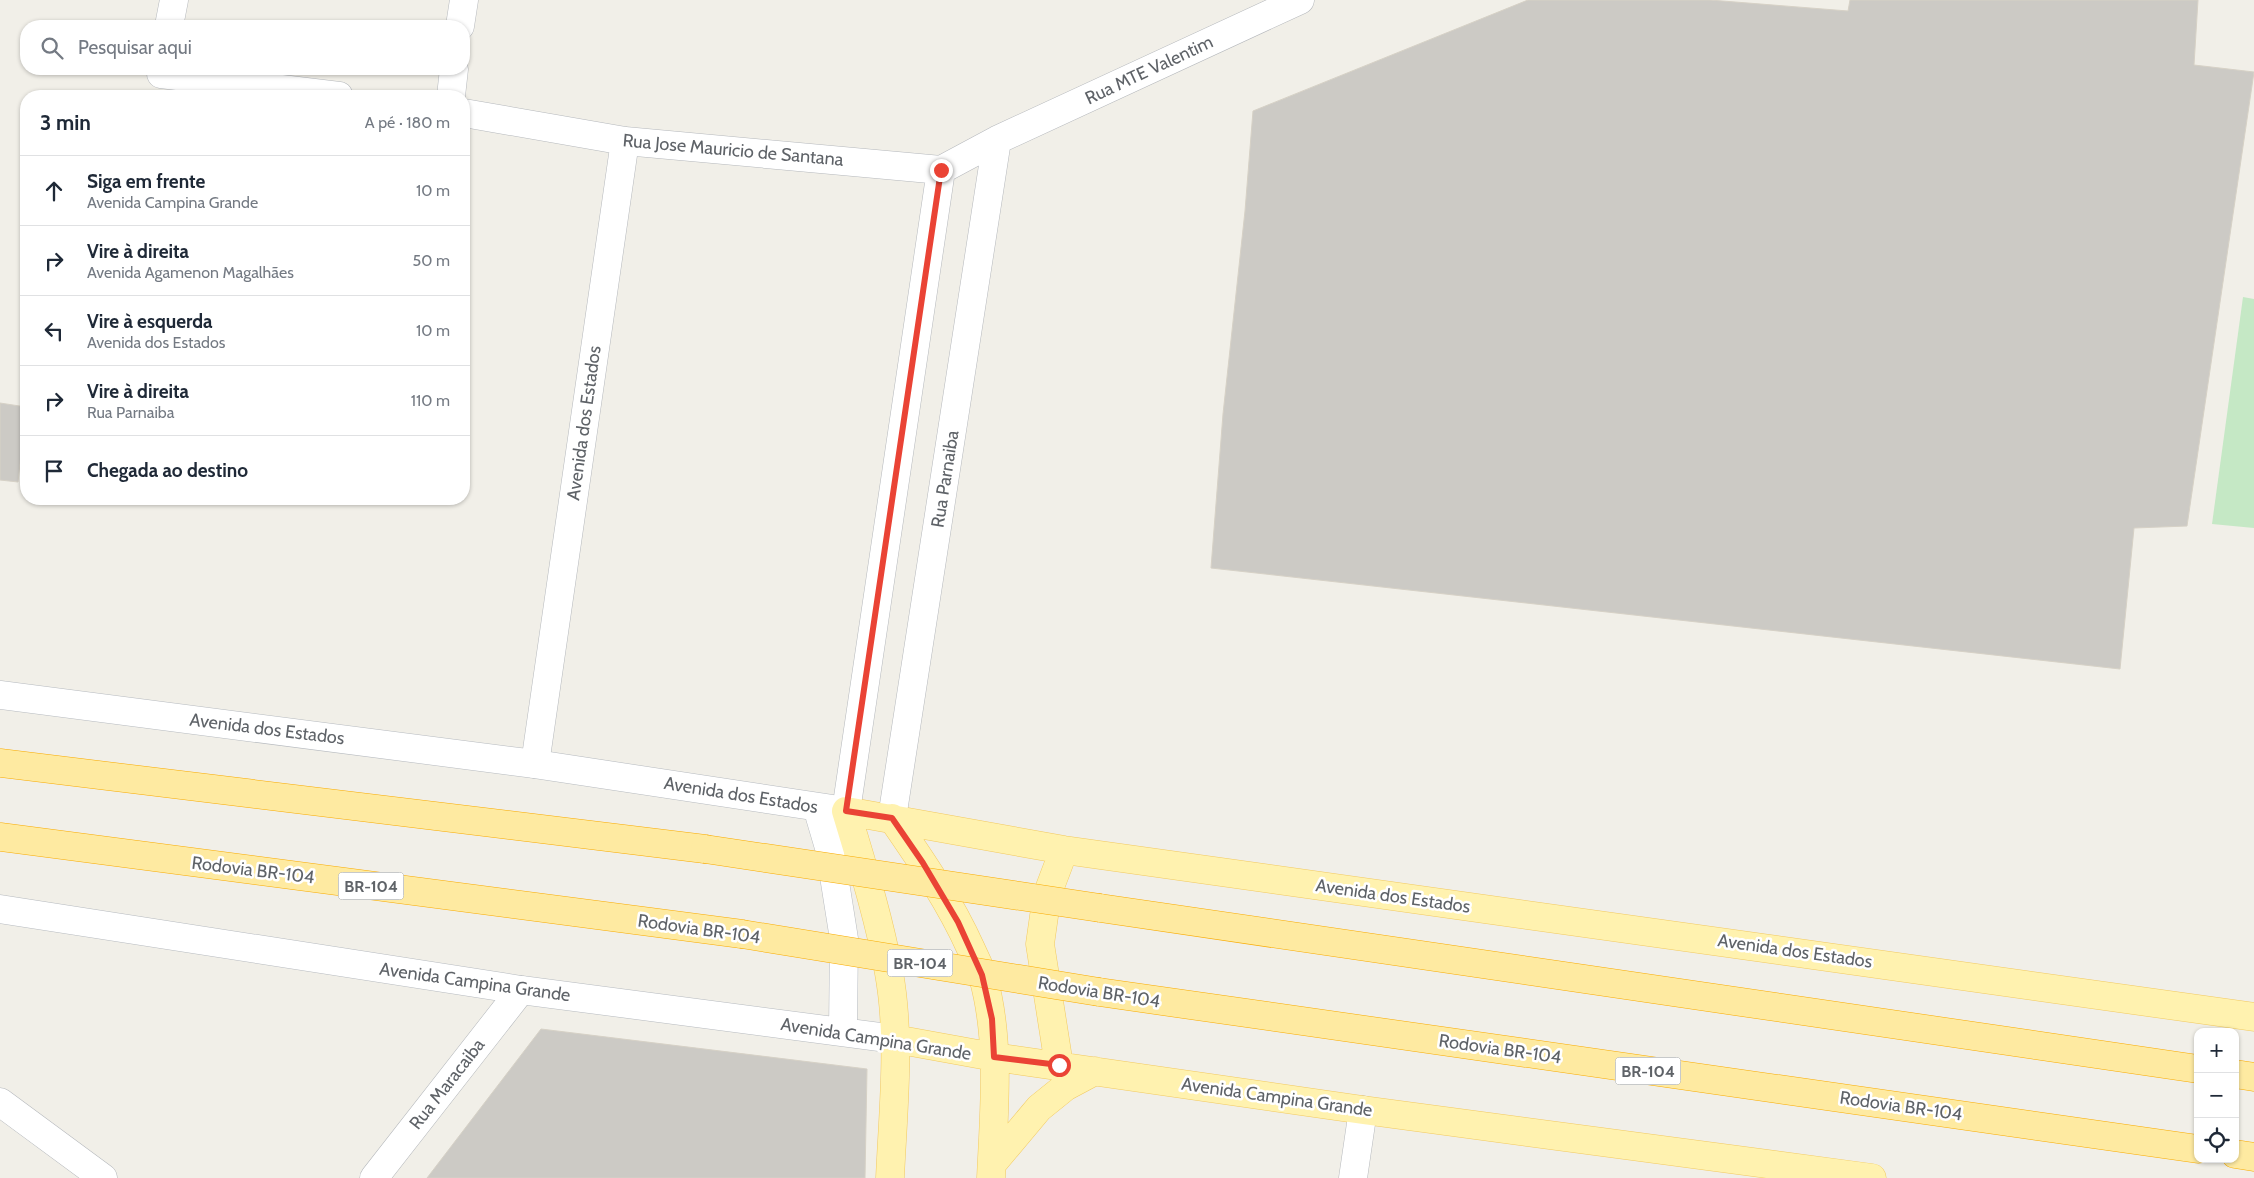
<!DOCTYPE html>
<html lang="pt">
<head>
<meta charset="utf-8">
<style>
	:root { --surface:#fff; --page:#f6f6f7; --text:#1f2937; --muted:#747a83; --line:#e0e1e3 }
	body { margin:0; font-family:Cabin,sans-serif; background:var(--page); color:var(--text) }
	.controls { position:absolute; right:15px; bottom:15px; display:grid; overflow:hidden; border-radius:10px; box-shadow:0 1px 4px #0004 }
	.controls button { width:45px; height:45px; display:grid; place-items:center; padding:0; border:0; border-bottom:1px solid var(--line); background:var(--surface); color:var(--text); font:25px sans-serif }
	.stop { position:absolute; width:15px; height:15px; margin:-11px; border:4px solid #ea4335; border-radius:50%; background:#fff }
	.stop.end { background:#ea4335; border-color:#fff; box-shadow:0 1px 5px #0008 }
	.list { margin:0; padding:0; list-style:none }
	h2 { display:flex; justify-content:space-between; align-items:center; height:65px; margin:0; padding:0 20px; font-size:21px }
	h2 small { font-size:16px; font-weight:400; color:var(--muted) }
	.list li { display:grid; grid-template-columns:32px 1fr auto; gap:15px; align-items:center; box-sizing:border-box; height:70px; padding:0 20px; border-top:1px solid var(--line) }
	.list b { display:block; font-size:19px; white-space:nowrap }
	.list p { margin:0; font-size:16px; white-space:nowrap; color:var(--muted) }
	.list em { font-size:16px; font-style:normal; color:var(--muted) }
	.icon { flex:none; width:28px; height:28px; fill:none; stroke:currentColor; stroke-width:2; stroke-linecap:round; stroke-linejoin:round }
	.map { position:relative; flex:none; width:2254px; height:1178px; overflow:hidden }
	.search { position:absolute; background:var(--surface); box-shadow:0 1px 4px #0004; left:20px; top:20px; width:450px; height:55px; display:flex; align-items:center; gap:12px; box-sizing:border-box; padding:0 18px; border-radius:20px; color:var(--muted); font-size:19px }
	.panel { position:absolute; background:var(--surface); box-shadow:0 1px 4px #0004; left:20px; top:90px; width:450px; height:415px; border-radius:20px }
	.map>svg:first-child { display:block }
</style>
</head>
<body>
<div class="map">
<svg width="2254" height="1178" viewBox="0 0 2254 1178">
	<rect width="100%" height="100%" fill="#f1efe8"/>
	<path fill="#c5e8c5" d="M 2243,297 L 2254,299 L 2254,528 L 2212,524 Z"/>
	<path fill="#cccac5" stroke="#d6d1c6" d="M 1528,0 L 1710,0 L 1848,11 L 1850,0 L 2198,0 L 2194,65 L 2254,72 L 2187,526 L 2134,528 L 2120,669 L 1211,568 L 1223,414 L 1245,211 L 1253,111 Z
		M 0,403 L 26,407 L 18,482 L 0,480 Z
		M 541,1029 L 867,1069 L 865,1178 L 427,1178 Z"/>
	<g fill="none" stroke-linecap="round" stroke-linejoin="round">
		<defs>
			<path id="minor" d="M 169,26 L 174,0
				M 460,26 L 464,0
				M 162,69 L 161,74 L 339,96
				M 451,96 L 454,69
				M 464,113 L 625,141 L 941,170 L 997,140 L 1300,0
				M 535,764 L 625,141
				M 846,811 L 941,170
				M 892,818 L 997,140
				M 0,1102 L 103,1178
				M 374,1178 L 521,990
				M 1353,1178 L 1363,1110"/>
			<path id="secondary" d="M 0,695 L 535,764 L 846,811
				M 817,807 L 830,851 L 844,939 L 843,1032
				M 0,909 L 521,990 L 895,1039"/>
			<path id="primary" d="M 892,818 C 921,860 950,902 971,949 C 975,958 980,967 983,977 C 1001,1041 994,1112 991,1178
				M 895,1039 L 994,1057 L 1363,1110 L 1872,1178
				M 1059,1065 L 1040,944 L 1047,895 L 1064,850
				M 992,1164 L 1039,1108 L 1065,1087 L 1095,1071
				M 890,1178 C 893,1111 901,1039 889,973 C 879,918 862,864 846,811 L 1064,850 L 2254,1017"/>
			<path id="trunk" d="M 0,763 L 705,849
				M 0,837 L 742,934
				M 1100,908 L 2198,1069
				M 1099,992 L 2198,1149
				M 2235,1074 L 2254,1077
				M 2235,1154 L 2254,1157"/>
		</defs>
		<use href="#minor" stroke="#b5b8bc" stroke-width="29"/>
		<use href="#secondary" stroke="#b6babf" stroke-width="29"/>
		<use href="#primary" stroke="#f2c960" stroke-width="29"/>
		<use href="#trunk" stroke="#f9ab00" stroke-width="29"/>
		<use href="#minor" stroke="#fff" stroke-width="28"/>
		<use href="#secondary" stroke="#fff" stroke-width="28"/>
		<use href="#primary" stroke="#fff2af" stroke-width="28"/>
		<use href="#trunk" stroke="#feeaa1" stroke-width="28"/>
		<defs>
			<path id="trunk-bridge" d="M 705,849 L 1100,908
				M 742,934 L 1099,992"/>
		</defs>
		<use href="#trunk-bridge" stroke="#f9ab00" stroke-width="29" stroke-linecap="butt"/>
		<use href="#trunk-bridge" stroke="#feeaa1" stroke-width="28"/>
	</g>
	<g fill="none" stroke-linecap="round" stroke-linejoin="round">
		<path stroke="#ea4335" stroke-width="6" d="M 941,170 L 846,811 L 892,818 L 923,863 L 958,922 L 982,975 L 992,1019 L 994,1057 L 1059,1065"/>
	</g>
	<g text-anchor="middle" stroke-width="5" stroke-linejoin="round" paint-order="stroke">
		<g fill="#fff" stroke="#8f9295" stroke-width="1">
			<rect x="338.5" y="872.5" width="65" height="27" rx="4"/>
			<rect x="887.5" y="949.5" width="65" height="27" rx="4"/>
			<rect x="1615.5" y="1057.5" width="65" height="27" rx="4"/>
		</g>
		<g font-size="16" font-weight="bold" fill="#5f6368">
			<text x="371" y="892">BR-104</text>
			<text x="920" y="969">BR-104</text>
			<text x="1648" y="1077">BR-104</text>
		</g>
		<g font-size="18" fill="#5f6368" stroke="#fff">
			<text transform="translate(1149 70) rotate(-25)" y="6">Rua MTE Valentim</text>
			<text transform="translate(733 150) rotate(5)" y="6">Rua Jose Mauricio de Santana</text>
			<text transform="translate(584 423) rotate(-82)" y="6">Avenida dos Estados</text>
			<text transform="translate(945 479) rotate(-81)" y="6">Rua Parnaiba</text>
			<text transform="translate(267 729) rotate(7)" y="6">Avenida dos Estados</text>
			<text transform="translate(741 795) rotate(9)" y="6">Avenida dos Estados</text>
			<text transform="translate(253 870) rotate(7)" y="6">Rodovia BR-104</text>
			<text transform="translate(1393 896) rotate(8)" y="6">Avenida dos Estados</text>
			<text transform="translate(699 929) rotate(8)" y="6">Rodovia BR-104</text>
			<text transform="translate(1795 951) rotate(8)" y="6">Avenida dos Estados</text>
			<text transform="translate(475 982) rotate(8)" y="6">Avenida Campina Grande</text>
			<text transform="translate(1099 992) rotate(9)" y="6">Rodovia BR-104</text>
			<text transform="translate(876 1039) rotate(9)" y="6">Avenida Campina Grande</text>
			<text transform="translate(1500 1049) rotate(8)" y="6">Rodovia BR-104</text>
			<text transform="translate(447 1084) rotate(-52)" y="6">Rua Maracaiba</text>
			<text transform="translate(1277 1097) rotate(8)" y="6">Avenida Campina Grande</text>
			<text transform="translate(1901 1106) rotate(8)" y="6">Rodovia BR-104</text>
		</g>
	</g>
</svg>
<div class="controls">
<button>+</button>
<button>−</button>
<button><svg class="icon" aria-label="locate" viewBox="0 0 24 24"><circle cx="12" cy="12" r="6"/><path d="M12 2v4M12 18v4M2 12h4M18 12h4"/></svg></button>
</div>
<div class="stop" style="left:1059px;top:1065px"></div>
<div class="stop end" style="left:941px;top:170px"></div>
<div class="search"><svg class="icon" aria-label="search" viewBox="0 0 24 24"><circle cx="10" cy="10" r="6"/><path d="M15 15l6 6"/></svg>Pesquisar aqui</div>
<section class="panel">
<h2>3 min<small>A pé · 180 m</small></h2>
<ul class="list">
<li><svg class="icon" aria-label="ahead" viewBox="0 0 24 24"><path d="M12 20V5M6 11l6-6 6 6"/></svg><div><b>Siga em frente</b><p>Avenida Campina Grande</p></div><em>10 m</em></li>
<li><svg class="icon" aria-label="right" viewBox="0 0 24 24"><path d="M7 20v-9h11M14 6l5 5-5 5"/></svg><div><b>Vire à direita</b><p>Avenida Agamenon Magalhães</p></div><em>50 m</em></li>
<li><svg class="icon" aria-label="left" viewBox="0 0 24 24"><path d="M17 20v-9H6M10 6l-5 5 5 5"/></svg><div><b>Vire à esquerda</b><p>Avenida dos Estados</p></div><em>10 m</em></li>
<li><svg class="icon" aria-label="right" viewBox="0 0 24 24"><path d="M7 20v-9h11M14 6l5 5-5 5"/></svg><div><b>Vire à direita</b><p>Rua Parnaiba</p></div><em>110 m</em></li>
<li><svg class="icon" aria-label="arrive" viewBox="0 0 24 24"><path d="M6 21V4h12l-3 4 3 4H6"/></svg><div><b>Chegada ao destino</b></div></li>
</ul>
</section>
</div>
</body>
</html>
